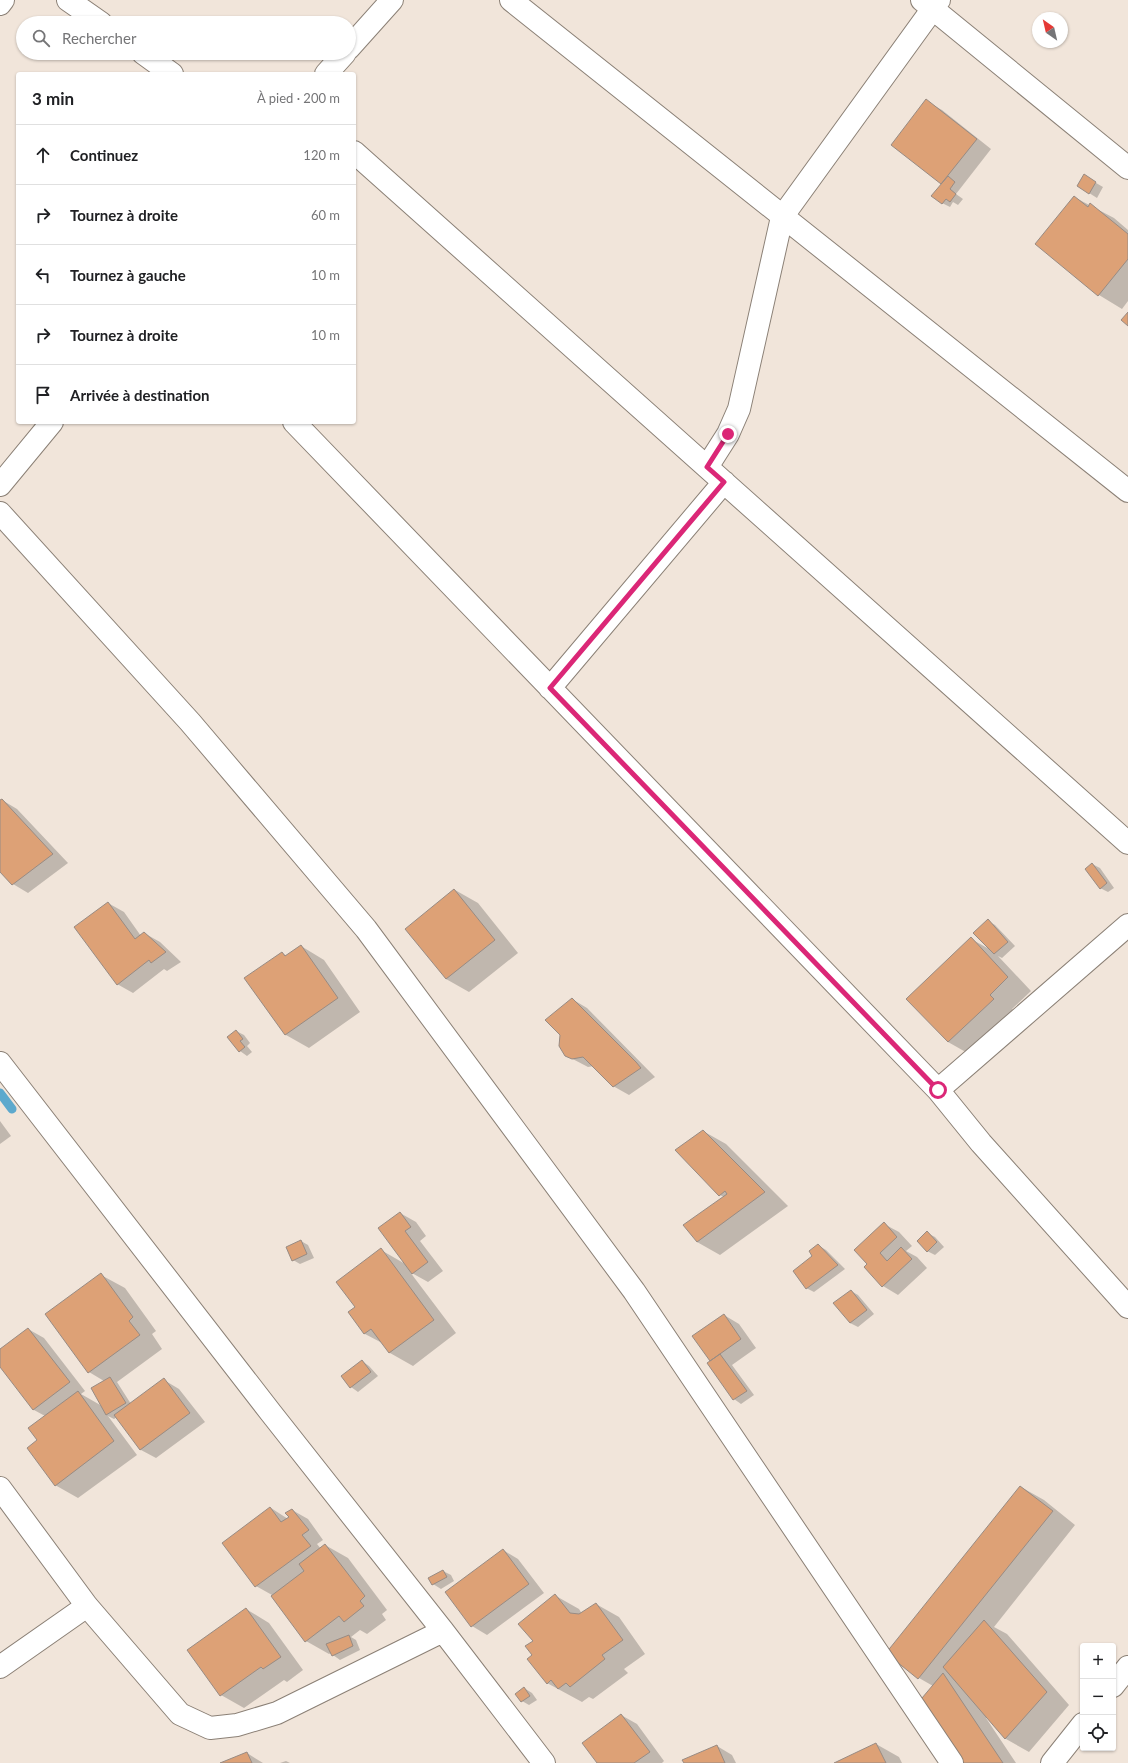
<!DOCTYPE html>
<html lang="fr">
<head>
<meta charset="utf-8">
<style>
	:root { --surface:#fff; --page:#f2f2f2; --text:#202124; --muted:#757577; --line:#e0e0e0 }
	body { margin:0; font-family:Lato,sans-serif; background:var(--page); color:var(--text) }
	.controls { position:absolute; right:12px; bottom:12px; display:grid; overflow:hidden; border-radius:4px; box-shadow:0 1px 3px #0004 }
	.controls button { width:36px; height:36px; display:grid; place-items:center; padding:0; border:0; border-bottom:1px solid var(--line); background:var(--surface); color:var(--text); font:20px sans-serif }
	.compass { position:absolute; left:1032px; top:12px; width:36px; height:36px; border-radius:50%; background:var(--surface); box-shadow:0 1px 3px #0004; rotate:326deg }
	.stop { position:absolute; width:12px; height:12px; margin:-9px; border:3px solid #db2777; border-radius:50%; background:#fff }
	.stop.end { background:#db2777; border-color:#fff; box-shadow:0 1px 4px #0008 }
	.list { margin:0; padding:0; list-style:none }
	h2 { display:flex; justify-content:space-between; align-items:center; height:52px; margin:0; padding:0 16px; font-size:17px }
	h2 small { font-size:13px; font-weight:400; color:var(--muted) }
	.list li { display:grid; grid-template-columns:26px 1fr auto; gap:12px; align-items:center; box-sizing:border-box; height:60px; padding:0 16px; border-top:1px solid var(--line) }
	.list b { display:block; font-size:15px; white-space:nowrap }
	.list em { font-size:13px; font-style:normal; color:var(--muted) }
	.icon { flex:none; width:22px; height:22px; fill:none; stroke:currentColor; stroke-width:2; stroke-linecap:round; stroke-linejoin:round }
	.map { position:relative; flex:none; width:1128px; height:1763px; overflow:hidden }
	.search { position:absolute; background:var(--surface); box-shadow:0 1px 3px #0004; left:16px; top:16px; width:340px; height:44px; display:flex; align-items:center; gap:10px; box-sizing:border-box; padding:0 14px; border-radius:22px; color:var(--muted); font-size:15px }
	.panel { position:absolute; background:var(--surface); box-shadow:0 1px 3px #0004; left:16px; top:72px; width:340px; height:352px; border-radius:4px }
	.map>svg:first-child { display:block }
</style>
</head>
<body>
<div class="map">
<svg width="1128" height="1763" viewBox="0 0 1128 1763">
	<rect width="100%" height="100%" fill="#f1e5da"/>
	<path fill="#0003" d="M 926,101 L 942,110 L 991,149 L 956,194 L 963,199 L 958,205 L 953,202 L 950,207 L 942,203 L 943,184 L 892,144 Z
		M 1084,176 L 1103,187 L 1097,198 L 1078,186 Z
		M 1074,197 L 1114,218 L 1128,230 L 1128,301 L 1122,309 L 1099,295 L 1036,244 Z
		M 2,800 L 17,809 L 68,863 L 28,893 L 13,884 L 0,871 L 0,801 Z
		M 1092,864 L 1100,868 L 1114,888 L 1108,892 L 1100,888 Z
		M 455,890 L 478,903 L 518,953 L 469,992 L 446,979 Z
		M 108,903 L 124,912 L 141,936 L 144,933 L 160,942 L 181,962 L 167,971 L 164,969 L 133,993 L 117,984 Z
		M 988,921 L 995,925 L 1015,946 L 1002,958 L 998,956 L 1031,991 L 1012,1009 L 1016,1013 L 971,1055 L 948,1042 L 971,939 L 991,950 Z
		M 301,946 L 324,960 L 360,1012 L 309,1048 L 286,1035 L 246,979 L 282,953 L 287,956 Z
		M 572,999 L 587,1008 L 655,1077 L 629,1095 L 613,1086 L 594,1066 L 588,1067 L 565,1055 Z
		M 236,1031 L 244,1035 L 250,1043 L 247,1046 L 252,1052 L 247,1056 L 240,1051 Z
		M 0,1121 L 11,1136 L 0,1144 Z
		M 703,1131 L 726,1144 L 788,1206 L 720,1255 L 697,1242 L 724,1197 L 720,1195 Z
		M 400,1213 L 416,1222 L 426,1236 L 420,1241 L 443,1271 L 428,1282 L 410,1272 L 456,1333 L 413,1366 L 390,1353 L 384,1344 L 365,1334 L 349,1313 L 356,1308 L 381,1250 L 407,1265 Z
		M 884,1224 L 899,1232 L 912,1246 L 906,1251 L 917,1257 L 927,1268 L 898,1295 L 883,1286 L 866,1267 L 869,1264 Z
		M 927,1233 L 935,1237 L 944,1247 L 935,1255 L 927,1251 Z
		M 301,1241 L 308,1245 L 314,1258 L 300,1264 L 293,1260 Z
		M 818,1245 L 826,1250 L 845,1269 L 814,1292 L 806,1288 L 813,1257 Z
		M 101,1275 L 125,1288 L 156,1331 L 152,1334 L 162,1349 L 117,1382 L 131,1404 L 164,1380 L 179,1389 L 205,1422 L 156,1458 L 141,1450 L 117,1417 L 114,1419 L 108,1416 L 137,1455 L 78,1498 L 55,1485 L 38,1440 L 45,1416 L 34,1410 L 0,1365 L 0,1350 L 28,1329 L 44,1338 L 85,1391 L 81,1394 L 102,1406 L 104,1381 L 89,1372 Z
		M 851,1291 L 858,1295 L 874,1314 L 858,1327 L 850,1323 Z
		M 724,1315 L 739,1324 L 756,1348 L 732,1365 L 754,1395 L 741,1404 L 734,1399 L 712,1361 Z
		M 362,1361 L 369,1366 L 378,1376 L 358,1392 L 351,1387 Z
		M 1021,1487 L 1044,1500 L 1075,1525 L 994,1627 L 1007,1634 L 1069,1705 L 1029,1752 L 1006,1739 L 988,1717 L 986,1718 L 1016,1763 L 959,1763 L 933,1686 L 919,1678 Z
		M 271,1508 L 288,1519 L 290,1518 L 292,1510 L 308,1519 L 323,1540 L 317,1544 L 321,1549 L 325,1545 L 348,1558 L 387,1610 L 382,1614 L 386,1620 L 367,1634 L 360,1630 L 351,1637 L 356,1640 L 360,1650 L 340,1660 L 333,1655 L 331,1653 L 329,1654 L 306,1641 L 272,1595 L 256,1586 Z
		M 503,1550 L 518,1559 L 544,1593 L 487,1635 L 472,1626 Z
		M 443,1571 L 451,1575 L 454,1581 L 441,1589 L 433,1584 Z
		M 556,1596 L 579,1609 L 582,1614 L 596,1604 L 619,1617 L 645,1654 L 624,1669 L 628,1673 L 593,1699 L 589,1697 L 582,1702 L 547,1683 L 534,1655 L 534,1641 Z
		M 246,1609 L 269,1623 L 303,1670 L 287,1682 L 284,1680 L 244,1708 L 221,1695 Z
		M 524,1688 L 532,1693 L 537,1700 L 529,1705 L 522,1701 Z
		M 621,1715 L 637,1724 L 664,1761 L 662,1763 L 598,1763 Z
		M 876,1744 L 899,1757 L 902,1763 L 836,1763 Z
		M 717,1746 L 732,1755 L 736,1763 L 685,1763 Z
		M 247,1753 L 263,1763 L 223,1763 Z
		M 286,1761 L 290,1763 L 280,1763 Z"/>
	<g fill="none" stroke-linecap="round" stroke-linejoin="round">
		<path stroke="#5da9cd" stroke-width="9" d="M 0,1093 L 12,1109"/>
	</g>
	<path fill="#dda176" stroke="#988b83" d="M 926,99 L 977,139 L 941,184 L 891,145 Z
		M 1084,174 L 1096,182 L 1089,194 L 1077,186 Z
		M 948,176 L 955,182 L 950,189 L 956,194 L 950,202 L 946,199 L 942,204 L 931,196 Z
		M 1074,196 L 1088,207 L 1090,203 L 1128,234 L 1128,259 L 1098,296 L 1035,244 Z
		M 1128,312 L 1128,326 L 1121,320 Z
		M 2,799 L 53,854 L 12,885 L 0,872 L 0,800 Z
		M 1092,863 L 1107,883 L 1100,889 L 1085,869 Z
		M 454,889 L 495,940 L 446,979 L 405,929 Z
		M 108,902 L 135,939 L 144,932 L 166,952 L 151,963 L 149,960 L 117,985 L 74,927 Z
		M 988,919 L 1008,942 L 994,954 L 973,933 Z
		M 971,937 L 1008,977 L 990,995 L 994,999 L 948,1042 L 906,999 Z
		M 301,945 L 338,998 L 285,1035 L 244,978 L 282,952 L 285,956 Z
		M 572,998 L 636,1062 L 641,1068 L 613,1087 L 583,1057 L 572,1059 L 565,1056 L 559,1046 L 560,1035 L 545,1020 Z
		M 236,1030 L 243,1039 L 240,1041 L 245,1047 L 239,1052 L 227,1037 Z
		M 703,1130 L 765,1192 L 697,1242 L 683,1225 L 727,1194 L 725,1191 L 719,1196 L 675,1150 Z
		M 400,1212 L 411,1227 L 405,1231 L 428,1262 L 412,1274 L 378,1228 Z
		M 884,1222 L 897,1237 L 880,1253 L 887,1261 L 901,1247 L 912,1259 L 882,1287 L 864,1267 L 867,1264 L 854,1250 Z
		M 927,1231 L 937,1242 L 927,1252 L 917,1241 Z
		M 301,1240 L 307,1254 L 292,1261 L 286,1247 Z
		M 818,1244 L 838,1265 L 806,1289 L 793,1271 L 812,1256 L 809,1251 Z
		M 381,1248 L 434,1320 L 389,1353 L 371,1329 L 364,1334 L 348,1312 L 355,1307 L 336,1282 Z
		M 101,1273 L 133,1317 L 129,1321 L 140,1335 L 88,1373 L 45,1314 Z
		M 851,1290 L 867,1310 L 850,1323 L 833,1303 Z
		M 724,1314 L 741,1339 L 710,1361 L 692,1336 Z
		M 28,1328 L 70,1382 L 33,1410 L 0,1367 L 0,1349 Z
		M 720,1354 L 747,1391 L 733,1400 L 707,1363 Z
		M 362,1360 L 371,1372 L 350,1388 L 341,1376 Z
		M 110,1377 L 126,1403 L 106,1415 L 91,1388 Z
		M 164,1378 L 190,1413 L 140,1450 L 114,1415 Z
		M 78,1391 L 114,1441 L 55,1486 L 27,1448 L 37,1440 L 28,1428 Z
		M 1020,1486 L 1053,1511 L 918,1679 L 886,1653 Z
		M 270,1507 L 281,1522 L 289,1517 L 285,1513 L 292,1509 L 309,1530 L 302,1535 L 311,1546 L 255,1587 L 222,1543 Z
		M 325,1544 L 365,1596 L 360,1601 L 364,1606 L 344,1622 L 339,1616 L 305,1642 L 271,1596 L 304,1571 L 299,1564 Z
		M 503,1549 L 529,1584 L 471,1627 L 445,1592 Z
		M 443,1570 L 447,1577 L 432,1585 L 428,1578 Z
		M 555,1594 L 570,1613 L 579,1614 L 596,1603 L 623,1640 L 602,1655 L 605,1659 L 570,1687 L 566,1683 L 558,1689 L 551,1680 L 547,1684 L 527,1659 L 532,1655 L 525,1646 L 533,1641 L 518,1624 Z
		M 246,1608 L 281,1657 L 263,1669 L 261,1667 L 220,1696 L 187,1650 Z
		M 984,1620 L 1047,1692 L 1005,1739 L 943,1667 Z
		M 349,1635 L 353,1646 L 332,1656 L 326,1644 Z
		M 943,1673 L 1003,1763 L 957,1763 L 917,1704 Z
		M 524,1687 L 530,1696 L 521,1702 L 515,1694 Z
		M 621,1714 L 650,1752 L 634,1763 L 597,1763 L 582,1743 Z
		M 876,1743 L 886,1763 L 834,1763 Z
		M 717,1745 L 725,1763 L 684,1763 L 682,1760 Z
		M 247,1752 L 252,1763 L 220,1763 Z"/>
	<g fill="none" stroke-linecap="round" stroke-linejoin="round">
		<defs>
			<path id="minor" d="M 68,0 L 101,23
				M 511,0 L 1128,491
				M 922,0 L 1128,168
				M 0,4 L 3,0
				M 349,48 L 392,0
				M 143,53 L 172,74
				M 326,74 L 345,53
				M 354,152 L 1128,843
				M 294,422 L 938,1090 L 981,1143 L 1128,1307
				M 707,467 L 728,434 L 739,409 L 782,217 L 939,0
				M 0,485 L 52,422
				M 0,513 L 190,722 L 366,929 L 634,1291 L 952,1763
				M 550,688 L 724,482
				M 0,1063 L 271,1413 L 443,1631 L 544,1763
				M 938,1090 L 1128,925
				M 0,1488 L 87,1606 L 180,1714 L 210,1728 L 237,1725 L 277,1713 L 443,1631
				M 0,1667 L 87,1606
				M 1113,1686 L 1128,1667
				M 1052,1763 L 1083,1724"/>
		</defs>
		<use href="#minor" stroke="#8b8076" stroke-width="24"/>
		<use href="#minor" stroke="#fff" stroke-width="22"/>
	</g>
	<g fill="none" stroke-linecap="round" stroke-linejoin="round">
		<path stroke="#db2777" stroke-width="5" d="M 728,434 L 707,467 L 724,482 L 550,688 L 938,1090"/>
	</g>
</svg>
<div class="controls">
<button>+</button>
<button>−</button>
<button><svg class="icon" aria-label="locate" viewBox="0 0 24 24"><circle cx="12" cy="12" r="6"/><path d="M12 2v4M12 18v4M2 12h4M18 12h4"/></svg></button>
</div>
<svg class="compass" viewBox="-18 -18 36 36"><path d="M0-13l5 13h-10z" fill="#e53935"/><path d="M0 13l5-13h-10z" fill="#757577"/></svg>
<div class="stop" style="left:938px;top:1090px"></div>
<div class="stop end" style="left:728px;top:434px"></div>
<div class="search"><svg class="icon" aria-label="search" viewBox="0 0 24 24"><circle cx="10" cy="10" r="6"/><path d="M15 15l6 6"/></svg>Rechercher</div>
<section class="panel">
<h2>3 min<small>À pied · 200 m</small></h2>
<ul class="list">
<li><svg class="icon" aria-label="ahead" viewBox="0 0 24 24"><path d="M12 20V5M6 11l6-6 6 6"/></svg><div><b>Continuez</b></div><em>120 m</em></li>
<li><svg class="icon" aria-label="right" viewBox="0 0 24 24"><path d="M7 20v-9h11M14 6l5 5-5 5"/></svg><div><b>Tournez à droite</b></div><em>60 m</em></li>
<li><svg class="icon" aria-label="left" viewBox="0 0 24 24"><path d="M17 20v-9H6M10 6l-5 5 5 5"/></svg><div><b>Tournez à gauche</b></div><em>10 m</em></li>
<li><svg class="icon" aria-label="right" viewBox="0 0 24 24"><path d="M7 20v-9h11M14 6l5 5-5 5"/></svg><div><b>Tournez à droite</b></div><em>10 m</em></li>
<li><svg class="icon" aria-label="arrive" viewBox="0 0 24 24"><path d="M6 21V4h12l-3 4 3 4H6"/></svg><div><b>Arrivée à destination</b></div></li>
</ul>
</section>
</div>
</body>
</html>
